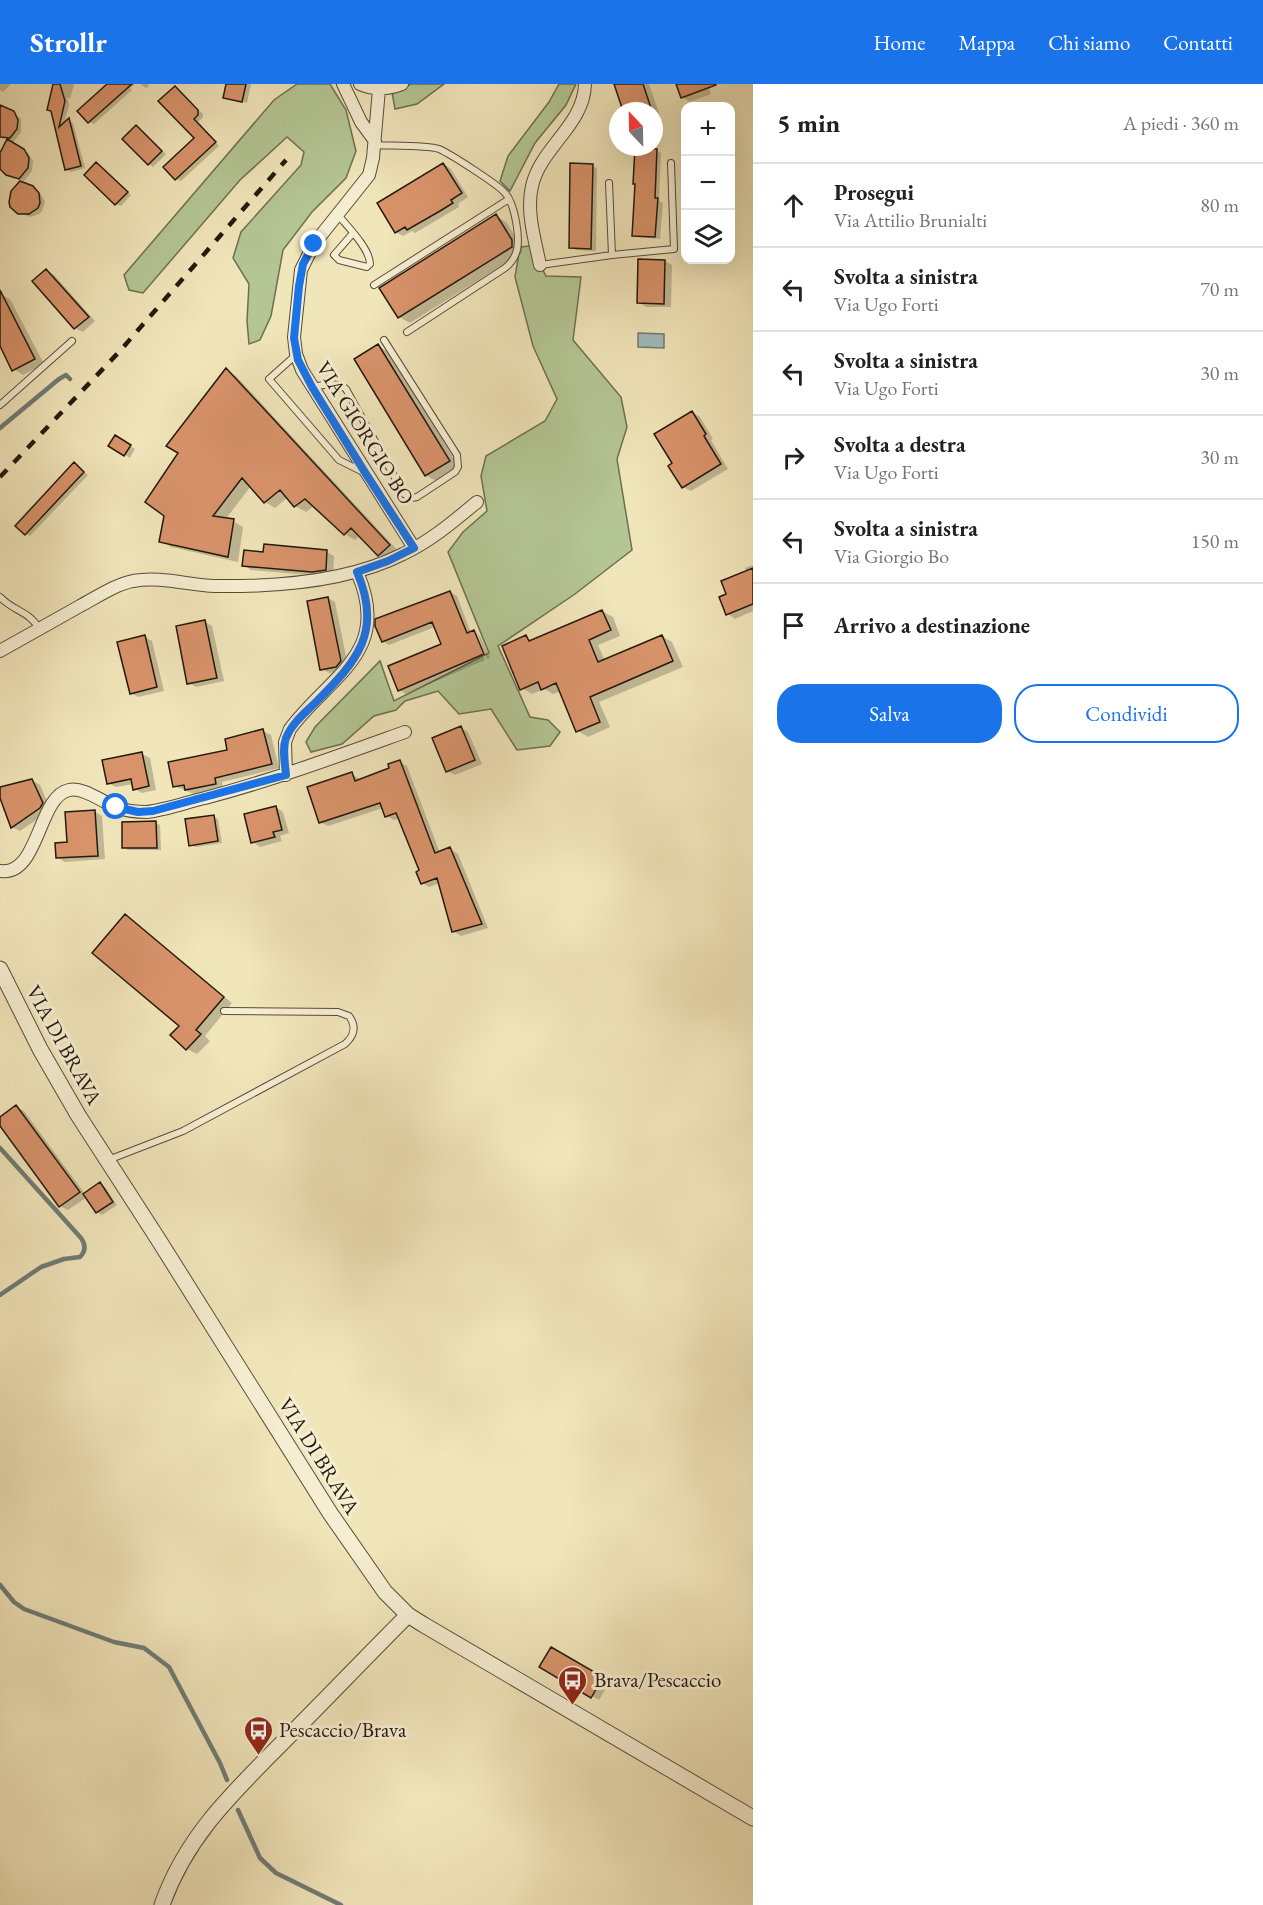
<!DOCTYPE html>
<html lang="it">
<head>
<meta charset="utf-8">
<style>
	:root { --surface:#fff; --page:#f6f6f6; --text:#202124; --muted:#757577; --line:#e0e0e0; --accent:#1a73e8 }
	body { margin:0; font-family:"EB Garamond",serif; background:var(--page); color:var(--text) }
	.controls { position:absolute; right:18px; top:18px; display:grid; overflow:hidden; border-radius:12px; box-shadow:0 6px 24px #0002 }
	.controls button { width:54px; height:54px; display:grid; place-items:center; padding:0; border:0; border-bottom:2px solid var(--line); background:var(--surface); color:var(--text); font:30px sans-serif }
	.compass { position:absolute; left:609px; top:18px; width:54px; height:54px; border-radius:50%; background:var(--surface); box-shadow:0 6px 24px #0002; rotate:338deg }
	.stop { position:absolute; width:18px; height:18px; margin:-14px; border:4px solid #1a73e8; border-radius:50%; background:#fff }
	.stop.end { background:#1a73e8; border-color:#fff; box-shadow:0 2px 6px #0008 }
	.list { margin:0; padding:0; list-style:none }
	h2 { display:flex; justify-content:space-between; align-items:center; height:78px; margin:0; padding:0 24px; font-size:26px }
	h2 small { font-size:20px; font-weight:400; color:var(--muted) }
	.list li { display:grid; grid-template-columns:39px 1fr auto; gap:18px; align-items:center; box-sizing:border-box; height:84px; padding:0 24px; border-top:2px solid var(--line) }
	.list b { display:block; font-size:22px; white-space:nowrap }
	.list p { margin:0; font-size:20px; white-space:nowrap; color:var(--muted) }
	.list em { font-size:20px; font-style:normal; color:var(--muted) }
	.actions { display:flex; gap:12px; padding:18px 24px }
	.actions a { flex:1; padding:14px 0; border:2px solid var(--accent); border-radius:24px; text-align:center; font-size:21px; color:var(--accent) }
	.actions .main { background:var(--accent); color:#fff }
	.icon { flex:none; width:33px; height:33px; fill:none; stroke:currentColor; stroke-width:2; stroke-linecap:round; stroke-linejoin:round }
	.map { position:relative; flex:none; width:753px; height:1821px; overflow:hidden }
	header { display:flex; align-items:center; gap:36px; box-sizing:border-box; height:84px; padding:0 30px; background:var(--accent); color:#fff }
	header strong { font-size:28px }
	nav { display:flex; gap:33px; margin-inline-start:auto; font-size:21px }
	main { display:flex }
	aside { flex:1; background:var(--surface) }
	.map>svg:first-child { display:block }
</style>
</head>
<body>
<header>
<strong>Strollr</strong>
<nav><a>Home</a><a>Mappa</a><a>Chi siamo</a><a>Contatti</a></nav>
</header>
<main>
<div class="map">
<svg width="753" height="1821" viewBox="0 0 753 1821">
	<rect width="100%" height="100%" fill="#f1e5ba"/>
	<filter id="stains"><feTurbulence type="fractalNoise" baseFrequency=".00333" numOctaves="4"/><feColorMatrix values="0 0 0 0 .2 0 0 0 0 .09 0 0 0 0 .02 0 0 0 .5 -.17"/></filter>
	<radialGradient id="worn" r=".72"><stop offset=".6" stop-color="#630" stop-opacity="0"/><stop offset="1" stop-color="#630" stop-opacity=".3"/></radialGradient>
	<path fill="#b4c694" stroke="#6c7051" stroke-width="1.5" d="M 297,0 L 330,0 L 346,26 L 356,67 L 346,94 L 312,128 L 283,166 L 271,232 L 260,256 L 249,260 L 247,237 L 249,200 L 233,174 L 241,148 L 301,81 L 304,68 L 287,53 L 240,96 L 143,209 L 129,206 L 124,191 L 274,16 Z
		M 411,0 L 444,0 L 417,20 L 395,25 L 392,8 Z
		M 559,0 L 576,0 L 566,21 L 535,59 L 510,107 L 500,97 L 508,72 L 549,18 Z
		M 530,162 L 546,192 L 581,193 L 573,256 L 621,313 L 627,343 L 617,375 L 632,466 L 575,510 L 498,562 L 530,633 L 548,636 L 560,648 L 550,662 L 517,666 L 491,625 L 459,630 L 438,607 L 405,617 L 396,626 L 374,632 L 342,660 L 311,668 L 306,658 L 315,643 L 380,577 L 394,617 L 489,569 L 448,468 L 463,448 L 487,427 L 481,392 L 486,372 L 545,337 L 557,315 L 533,262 L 515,193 L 520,163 Z"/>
	<path fill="#a1bcbb" stroke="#6f7b76" stroke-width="1.5" d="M 638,249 L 664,250 L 664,264 L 638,263 Z"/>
	<path fill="#0003" d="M 0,0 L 11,0 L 3,8 L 0,6 Z
		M 55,0 L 74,0 L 70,15 L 67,13 L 69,21 L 64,40 L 69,36 L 73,39 L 85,84 L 71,88 L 66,85 L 53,28 Z
		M 109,0 L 135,0 L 130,4 L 132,6 L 94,40 L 89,38 Z
		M 140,0 L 148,0 L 149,2 L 146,4 Z
		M 228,0 L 251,0 L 247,19 L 225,13 Z
		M 616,0 L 649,0 L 660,32 L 654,34 L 654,27 L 625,27 Z
		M 677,0 L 708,0 L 711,10 L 690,18 L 682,13 Z
		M 175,3 L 203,30 L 203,33 L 198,38 L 219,62 L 181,97 L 176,95 L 196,54 Z
		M 0,24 L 9,25 L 21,35 L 21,48 L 12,60 L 28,69 L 33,77 L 32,87 L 24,97 L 12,93 L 0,81 L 2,69 L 12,58 L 0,52 Z
		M 136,43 L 166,70 L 153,83 L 149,80 Z
		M 656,67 L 661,69 L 659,117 L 663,119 L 660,155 L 638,153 L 633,151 Z
		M 96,80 L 131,111 L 121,122 L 116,120 Z
		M 444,80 L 451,85 L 468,113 L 458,120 L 459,123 L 415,149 L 412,147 L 403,152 L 396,148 Z
		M 592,82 L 597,84 L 596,167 L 576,166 L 571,163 Z
		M 21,98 L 41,110 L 45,118 L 42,127 L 39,130 L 30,133 L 20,129 Z
		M 496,132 L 506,138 L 522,163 L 522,169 L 410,239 L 399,233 L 381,204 Z
		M 665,177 L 672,181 L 671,223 L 646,223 L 638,218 Z
		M 46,187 L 54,191 L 95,237 L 83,248 L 75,244 Z
		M 0,210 L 10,215 L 44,280 L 23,291 L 14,285 L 0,259 Z
		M 378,262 L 389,268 L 459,383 L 436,397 L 426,391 Z
		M 226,286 L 236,292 L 399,468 L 390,476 L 379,470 L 360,451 L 355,456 L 345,450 L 314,422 L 306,428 L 295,422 L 288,413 L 275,424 L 265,418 L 251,402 L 225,436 L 233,437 L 243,443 L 238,478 L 171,463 L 161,457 L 180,369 Z
		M 692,328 L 700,333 L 713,355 L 711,356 L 728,385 L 691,407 L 683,403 L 674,380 Z
		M 115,353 L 135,365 L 130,374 L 110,361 Z
		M 78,383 L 88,391 L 30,452 L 26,450 Z
		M 327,468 L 334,472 L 333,490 L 320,492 L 251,486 L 244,481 L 264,470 Z
		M 753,481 L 753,527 L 735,535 L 728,530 L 728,511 L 747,488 L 745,484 Z
		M 450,508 L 457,512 L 471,549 L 474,548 L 480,552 L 490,574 L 487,575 L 478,551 L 474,551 L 485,576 L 406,610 L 399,606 L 442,561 L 435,543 L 389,561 L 383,557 Z
		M 328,514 L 335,518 L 348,582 L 344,586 L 329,589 L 322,585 Z
		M 602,527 L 613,533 L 620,552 L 598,561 L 605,577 L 662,552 L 672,558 L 683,583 L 599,618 L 610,643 L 588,653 L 578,647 L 561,607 L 553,610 L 544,605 L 532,610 L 522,604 L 526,553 L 533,557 Z
		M 205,538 L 212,542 L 224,597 L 196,603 L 189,599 Z
		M 145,553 L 152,557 L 164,607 L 138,613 L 131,609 Z
		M 461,644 L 468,648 L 482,680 L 455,691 L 447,687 Z
		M 263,647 L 271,651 L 279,684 L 222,698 L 223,704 L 194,710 L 174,702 Z
		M 142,670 L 150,674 L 156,706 L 142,709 L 135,705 L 134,700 L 116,703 L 108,699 Z
		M 400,678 L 407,682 L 440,769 L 450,765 L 458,770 L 488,844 L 461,852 L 453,847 L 440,799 L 429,803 L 422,799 L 421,787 L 399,734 L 394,736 L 386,732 L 383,724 L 328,742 L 320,738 L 352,690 L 360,696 L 391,685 Z
		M 32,696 L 40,701 L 50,724 L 48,728 L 20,747 L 12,743 L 0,705 Z
		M 276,723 L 283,728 L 289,749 L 280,752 L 282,757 L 260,763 L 253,758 Z
		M 94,727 L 102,732 L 105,775 L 65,778 L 57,773 Z
		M 213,732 L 218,735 L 222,759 L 196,763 L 191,761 Z
		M 156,739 L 160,741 L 161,766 L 128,766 L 124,763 Z
		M 126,832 L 135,838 L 232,919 L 205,952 L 210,957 L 197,970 L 187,965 L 172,951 L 181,942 Z
		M 16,1023 L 24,1027 L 85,1110 L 100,1100 L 105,1103 L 117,1121 L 102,1131 L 97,1128 L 87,1113 L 68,1126 L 60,1122 L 0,1040 L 0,1034 Z
		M 552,1565 L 609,1599 L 599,1616 L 541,1583 Z"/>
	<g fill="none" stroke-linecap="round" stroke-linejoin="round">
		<path stroke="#6f7b76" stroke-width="4.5" d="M 0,344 L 59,295 L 66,291 L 70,295
			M 0,1064 L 81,1154 C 86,1161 86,1167 80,1173 L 64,1175 L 41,1183 L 0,1211
			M 0,1501 L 14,1518 L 24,1525 L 114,1558 L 144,1564 L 169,1583 L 220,1679 L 227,1696
			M 238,1726 L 260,1774 L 276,1789 L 341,1821"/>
	</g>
	<path fill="#d9936b" stroke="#23190e" stroke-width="1.5" d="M 53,0 L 60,0 L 65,17 L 59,43 L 69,34 L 81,82 L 65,86 L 51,27 L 47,26 Z
		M 107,0 L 132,0 L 88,39 L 77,27 Z
		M 226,0 L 246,0 L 242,18 L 223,14 Z
		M 614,0 L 643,0 L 652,27 L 623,27 Z
		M 676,0 L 716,0 L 716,1 L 681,14 Z
		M 175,2 L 198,26 L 198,31 L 194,35 L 216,58 L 175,96 L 163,83 L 194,54 L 158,17 Z
		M 0,21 L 14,27 L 18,36 L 17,45 L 10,54 L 0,53 Z
		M 136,41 L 162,67 L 148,81 L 122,55 Z
		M 7,55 L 24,65 L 29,74 L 28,84 L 19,95 L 6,91 L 0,85 L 0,69 Z
		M 635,64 L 657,65 L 655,114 L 658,114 L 655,153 L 632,152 L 635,100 L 633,100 Z
		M 96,78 L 128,108 L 115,121 L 84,91 Z
		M 443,79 L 462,109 L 451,116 L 453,119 L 440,127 L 407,146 L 405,143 L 395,149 L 377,119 Z
		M 570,79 L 593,80 L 591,165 L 569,164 Z
		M 20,97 L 33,102 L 39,109 L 40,119 L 38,124 L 29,130 L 18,130 L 10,123 L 9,118 L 11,107 Z
		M 496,130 L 512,156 L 512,163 L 398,234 L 379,204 Z
		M 638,175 L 665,176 L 664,220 L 637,219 Z
		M 46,185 L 89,233 L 74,245 L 32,197 Z
		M 0,206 L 35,275 L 12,287 L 0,262 Z
		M 378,260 L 450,377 L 425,392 L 354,275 Z
		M 226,284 L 390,461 L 378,472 L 351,444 L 344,451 L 305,415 L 294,423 L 280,406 L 264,419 L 242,394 L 213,432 L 234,435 L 228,473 L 159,458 L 164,432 L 145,418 L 178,369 L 166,362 Z
		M 692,327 L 706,350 L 704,352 L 721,380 L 682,404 L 668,382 L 672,379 L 654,350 Z
		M 115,351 L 131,361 L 124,372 L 108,362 Z
		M 74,378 L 84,388 L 25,451 L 15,442 Z
		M 264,460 L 327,466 L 326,486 L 312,488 L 242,482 L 244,466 L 263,468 Z
		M 753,484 L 753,520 L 726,531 L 719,513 L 726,510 L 721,497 Z
		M 450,507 L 467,549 L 474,546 L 484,570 L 398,607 L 388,582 L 441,560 L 432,538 L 382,558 L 375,542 L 375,535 Z
		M 328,513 L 341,577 L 336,583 L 320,586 L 307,517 Z
		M 602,526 L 611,546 L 589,556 L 598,578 L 662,551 L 673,577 L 590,613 L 600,638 L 576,648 L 556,599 L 541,606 L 538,598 L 520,606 L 502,562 L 526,551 L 529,557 Z
		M 205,536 L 217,594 L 187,600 L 176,542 Z
		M 145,551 L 157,603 L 130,610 L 117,558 Z
		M 461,642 L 475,676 L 446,688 L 432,654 Z
		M 263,645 L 272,680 L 215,694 L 216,700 L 185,706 L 184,701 L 173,703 L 168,678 L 227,666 L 225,655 Z
		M 142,668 L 149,702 L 133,706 L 131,695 L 107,700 L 102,676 Z
		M 400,676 L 435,769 L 450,763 L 482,840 L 452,848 L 437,794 L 421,800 L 416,788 L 419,786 L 396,729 L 385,733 L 380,719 L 319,739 L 307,703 L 352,688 L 355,697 L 389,684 L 388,680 Z
		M 32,695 L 43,719 L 40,724 L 11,744 L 0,714 L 0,703 Z
		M 276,722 L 282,746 L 273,748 L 275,753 L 251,759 L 244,730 Z
		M 95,726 L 98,772 L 56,774 L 55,759 L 67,758 L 65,728 Z
		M 214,731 L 218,757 L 189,762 L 185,735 Z
		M 156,737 L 157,764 L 122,764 L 122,738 Z
		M 125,830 L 224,913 L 196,946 L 201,950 L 186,966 L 170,951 L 179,942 L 92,869 Z
		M 16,1021 L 80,1108 L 59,1123 L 0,1042 L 0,1033 Z
		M 100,1098 L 113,1118 L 96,1129 L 83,1110 Z
		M 551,1563 L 603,1593 L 591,1614 L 539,1583 Z"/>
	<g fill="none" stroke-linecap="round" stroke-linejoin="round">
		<defs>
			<path id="service" d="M 374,61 C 389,62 427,61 439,65 C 449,69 497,100 504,108 C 515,118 521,156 516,169 C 514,175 510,180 505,184 L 407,248
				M 338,131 C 348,143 370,165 370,180 L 367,183 L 339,176 L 334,171 L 353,149
				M 612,171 L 674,165 L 671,79
				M 540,181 L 612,171 L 609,99
				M 374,201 L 509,115
				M 296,271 L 269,295 L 339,376 L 363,388
				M 312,303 C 324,301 337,297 346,305 L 404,410 L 411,414 L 417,413 L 455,388 L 458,383 L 457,371 L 384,256
				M 0,321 L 72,257
				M 0,513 C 13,527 31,528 39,545
				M 108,1076 L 183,1047 L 345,960 C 354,952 357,943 349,932 L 338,928 L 224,927"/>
			<path id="minor" d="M 343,0 L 361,38 L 375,57
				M 360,0 C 374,6 387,6 402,0
				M 379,5 L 373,74 L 369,91 L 314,160 L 301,186 L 294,253 L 296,270 L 302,286 L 414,464
				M 540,181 C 535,156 526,128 532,102 C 541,63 584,41 585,0
				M 0,567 C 27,552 53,537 80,522 C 97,513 114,501 133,497 C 161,492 188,501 215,502 C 276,503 348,498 403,470 C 431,457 454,437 477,418
				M 286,691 L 285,658 L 290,645 C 330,591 393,569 357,488
				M 0,787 C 39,793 38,712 69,706 C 84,703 102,718 116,723 C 126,727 137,728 147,728 C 166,726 187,718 205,714 C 273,696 338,672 405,648"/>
			<path id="tertiary" d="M 0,885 L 40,965 L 78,1031 L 158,1155 L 330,1429 L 385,1508 L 408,1531 L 424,1541 L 753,1734
				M 162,1821 C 187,1750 235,1707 286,1655 C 327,1614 367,1572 408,1531"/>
		</defs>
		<use href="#service" stroke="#564c39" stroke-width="8"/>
		<use href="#minor" stroke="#564c39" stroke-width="14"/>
		<use href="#tertiary" stroke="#564c39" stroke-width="17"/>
		<use href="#service" stroke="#f6eed2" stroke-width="6"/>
		<use href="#minor" stroke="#f6eed2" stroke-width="12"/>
		<use href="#tertiary" stroke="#f6eed2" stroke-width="15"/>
		<path stroke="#23190e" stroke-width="4.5" stroke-dasharray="10 10" stroke-linecap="butt" d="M 0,393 L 119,268 L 286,76"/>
	</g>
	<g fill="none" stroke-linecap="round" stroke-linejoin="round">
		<path stroke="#1a73e8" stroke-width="8" d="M 116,723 L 138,728 L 153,727 L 286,691 C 285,679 282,665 286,654 C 292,639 305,629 316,618 C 357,577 383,548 357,488 L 388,477 L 414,464 L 366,390 L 312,303 L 298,276 L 294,254 L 299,202 L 303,180 L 314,160"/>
	</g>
	<defs>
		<symbol id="bus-pin" viewBox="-11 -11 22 30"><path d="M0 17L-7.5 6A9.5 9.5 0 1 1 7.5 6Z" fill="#8f2418" stroke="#f6eed2"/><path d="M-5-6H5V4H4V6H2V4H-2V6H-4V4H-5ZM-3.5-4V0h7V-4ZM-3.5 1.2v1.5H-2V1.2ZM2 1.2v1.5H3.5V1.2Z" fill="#fff"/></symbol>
	</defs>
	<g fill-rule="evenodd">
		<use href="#bus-pin" x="556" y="1580" width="33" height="45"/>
		<use href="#bus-pin" x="242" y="1630" width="33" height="45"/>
	</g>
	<g text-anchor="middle" stroke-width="6" stroke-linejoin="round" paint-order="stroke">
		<g font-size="21" fill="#23190e" stroke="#f6eed2">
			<text transform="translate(365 349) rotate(58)" y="7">VIA GIORGIO BO</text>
			<text transform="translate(64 961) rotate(61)" y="7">VIA DI BRAVA</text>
			<text transform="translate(319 1372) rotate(58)" y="7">VIA DI BRAVA</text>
		</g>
		<g font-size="21" fill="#23190e" stroke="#f6eed2" text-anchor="start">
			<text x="594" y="1603">Brava/Pescaccio</text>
			<text x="279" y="1653">Pescaccio/Brava</text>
		</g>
	</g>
	<rect width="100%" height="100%" filter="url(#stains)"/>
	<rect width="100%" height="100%" fill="url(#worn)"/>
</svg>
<div class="controls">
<button>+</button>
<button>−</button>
<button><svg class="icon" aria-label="layers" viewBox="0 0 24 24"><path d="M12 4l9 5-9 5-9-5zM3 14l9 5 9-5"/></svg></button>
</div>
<svg class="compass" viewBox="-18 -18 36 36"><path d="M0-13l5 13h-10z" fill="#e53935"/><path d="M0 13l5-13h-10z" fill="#757577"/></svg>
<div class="stop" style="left:116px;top:723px"></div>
<div class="stop end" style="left:314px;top:160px"></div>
</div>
<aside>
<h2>5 min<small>A piedi · 360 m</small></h2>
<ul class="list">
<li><svg class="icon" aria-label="ahead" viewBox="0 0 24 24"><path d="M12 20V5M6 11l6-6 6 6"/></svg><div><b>Prosegui</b><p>Via Attilio Brunialti</p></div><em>80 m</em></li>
<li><svg class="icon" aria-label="left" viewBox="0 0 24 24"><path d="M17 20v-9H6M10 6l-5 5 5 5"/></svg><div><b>Svolta a sinistra</b><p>Via Ugo Forti</p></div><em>70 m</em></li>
<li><svg class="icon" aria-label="left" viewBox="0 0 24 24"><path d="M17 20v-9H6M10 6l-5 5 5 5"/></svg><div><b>Svolta a sinistra</b><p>Via Ugo Forti</p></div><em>30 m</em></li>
<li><svg class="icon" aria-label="right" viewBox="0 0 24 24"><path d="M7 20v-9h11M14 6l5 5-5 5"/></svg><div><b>Svolta a destra</b><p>Via Ugo Forti</p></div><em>30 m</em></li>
<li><svg class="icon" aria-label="left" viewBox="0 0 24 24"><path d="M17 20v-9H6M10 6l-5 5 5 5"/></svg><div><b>Svolta a sinistra</b><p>Via Giorgio Bo</p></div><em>150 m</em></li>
<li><svg class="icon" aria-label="arrive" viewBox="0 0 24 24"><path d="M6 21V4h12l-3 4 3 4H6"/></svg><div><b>Arrivo a destinazione</b></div></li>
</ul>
<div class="actions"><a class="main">Salva</a><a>Condividi</a></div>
</aside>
</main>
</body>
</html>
